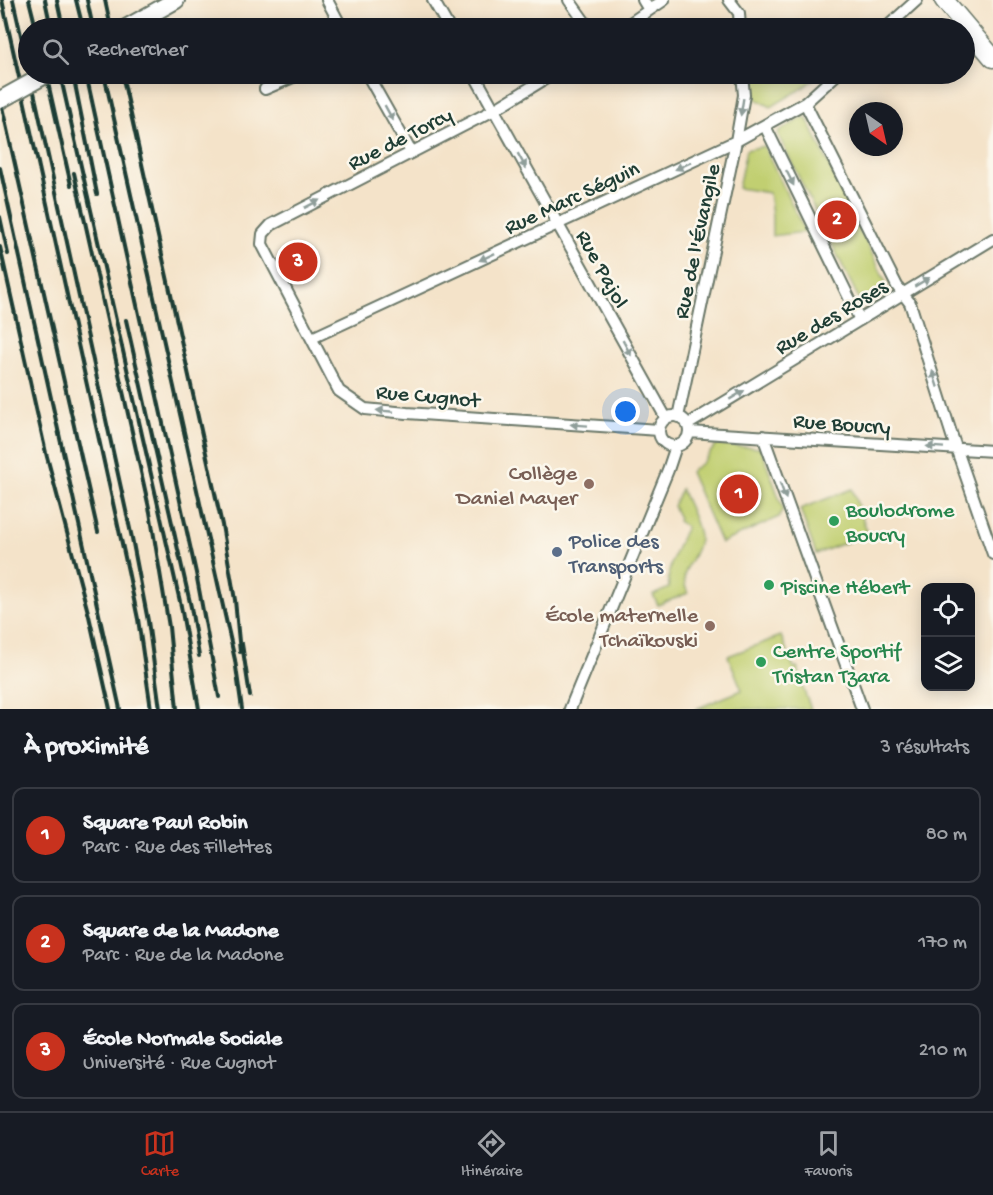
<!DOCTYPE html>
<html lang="fr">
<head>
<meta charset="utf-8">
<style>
	:root { --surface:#171b24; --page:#242831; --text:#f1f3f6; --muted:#9ea1a6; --line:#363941; --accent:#c8321e }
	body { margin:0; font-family:"Gochi Hand",sans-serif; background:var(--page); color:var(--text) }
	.controls { position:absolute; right:18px; bottom:18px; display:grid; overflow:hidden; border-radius:12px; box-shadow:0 3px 15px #0003 }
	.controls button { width:54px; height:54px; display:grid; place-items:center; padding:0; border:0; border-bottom:2px solid var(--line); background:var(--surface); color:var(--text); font:30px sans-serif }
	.compass { position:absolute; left:849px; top:102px; width:54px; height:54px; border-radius:50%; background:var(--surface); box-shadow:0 3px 15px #0003; rotate:146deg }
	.you { position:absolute; left:626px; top:412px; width:21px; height:21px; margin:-15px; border:4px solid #fff; border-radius:50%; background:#1a73e8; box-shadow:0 0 0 9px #1a73e833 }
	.badge { display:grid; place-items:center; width:39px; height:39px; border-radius:50%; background:var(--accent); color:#fff; font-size:20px; font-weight:700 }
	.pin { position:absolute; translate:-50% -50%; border:3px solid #fff; box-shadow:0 2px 6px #0006 }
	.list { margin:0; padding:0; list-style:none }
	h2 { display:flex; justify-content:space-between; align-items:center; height:78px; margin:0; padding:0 24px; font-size:26px }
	h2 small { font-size:20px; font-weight:400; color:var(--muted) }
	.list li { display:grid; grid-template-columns:39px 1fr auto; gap:18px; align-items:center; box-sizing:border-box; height:96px; margin:0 12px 12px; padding:0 12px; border:2px solid var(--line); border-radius:12px }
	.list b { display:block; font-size:22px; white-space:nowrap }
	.list p { margin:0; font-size:20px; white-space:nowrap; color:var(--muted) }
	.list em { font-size:20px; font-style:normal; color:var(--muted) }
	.icon { flex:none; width:33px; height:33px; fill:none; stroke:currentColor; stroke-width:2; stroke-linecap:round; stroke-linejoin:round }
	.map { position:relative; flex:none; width:993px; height:709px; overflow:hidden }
	.search { position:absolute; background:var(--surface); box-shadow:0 3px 15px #0003; left:18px; right:18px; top:18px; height:66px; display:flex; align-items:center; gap:15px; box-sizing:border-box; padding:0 21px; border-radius:33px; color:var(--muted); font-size:22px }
	.sheet { height:402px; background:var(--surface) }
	nav { display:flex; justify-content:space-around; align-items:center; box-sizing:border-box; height:84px; border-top:2px solid var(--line); background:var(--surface); font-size:16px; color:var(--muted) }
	nav a { display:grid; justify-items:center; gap:3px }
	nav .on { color:var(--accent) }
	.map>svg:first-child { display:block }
</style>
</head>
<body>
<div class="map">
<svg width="993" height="709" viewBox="0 0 993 709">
	<rect width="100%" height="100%" fill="#fbf7ec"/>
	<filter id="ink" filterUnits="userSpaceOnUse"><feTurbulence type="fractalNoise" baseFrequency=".0167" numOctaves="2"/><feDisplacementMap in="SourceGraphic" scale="12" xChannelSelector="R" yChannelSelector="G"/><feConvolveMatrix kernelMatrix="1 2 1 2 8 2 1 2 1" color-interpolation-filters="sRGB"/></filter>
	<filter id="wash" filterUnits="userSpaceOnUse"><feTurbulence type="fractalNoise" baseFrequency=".008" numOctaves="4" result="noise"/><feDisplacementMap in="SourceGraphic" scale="24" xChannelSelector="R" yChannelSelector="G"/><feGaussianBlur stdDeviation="1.35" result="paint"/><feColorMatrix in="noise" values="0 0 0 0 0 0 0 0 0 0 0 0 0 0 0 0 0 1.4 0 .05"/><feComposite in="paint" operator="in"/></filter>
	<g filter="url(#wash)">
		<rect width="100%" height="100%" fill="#f4e3c9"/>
		<path fill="#c1cf71" stroke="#708652" stroke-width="1.5" d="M 754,74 L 820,74 L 803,88 L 771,107 L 756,99 Z
			M 802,118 L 807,119 L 887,285 C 884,292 868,301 860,301 L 778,135 L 779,131 Z
			M 764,146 L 805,232 L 772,236 L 772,214 L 769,193 L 738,188 L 746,150 Z
			M 716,445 L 761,448 L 783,509 L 779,517 L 721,543 L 690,472 L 702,463 Z
			M 681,489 C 686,501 700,527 699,539 C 697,560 676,569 688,593 L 658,605 L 653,595 L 669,588 C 666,567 678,546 686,527 L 678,521 L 679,518 L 673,506 Z
			M 852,489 L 868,534 L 816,554 L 800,509 Z
			M 781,636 L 794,668 L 797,667 L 803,682 L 801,683 L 811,709 L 696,709 L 742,690 L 728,656 Z"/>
	</g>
	<g filter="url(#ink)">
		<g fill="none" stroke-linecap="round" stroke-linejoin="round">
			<defs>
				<path id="street" d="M 327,0 L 342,28
					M 433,0 L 449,28
					M 569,0 L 589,28
					M 643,0 L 649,10
					M 729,0 L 739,13 L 740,28
					M 623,28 L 664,0
					M 886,28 L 917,0
					M 367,74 L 411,152
					M 474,74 L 666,418
					M 553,74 L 494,110 L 271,225 L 263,234 L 262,244 L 339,391 L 365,409 L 407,413 L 659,430
					M 265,89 L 300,74
					M 805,103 L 897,286 L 910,303 L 953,439 L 993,554
					M 765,126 L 860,320
					M 312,338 L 736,141 L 805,103 L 837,74
					M659 431a15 15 0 1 1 30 0a15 15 0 1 1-30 0Z
					M 678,417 L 736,141 L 744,95 L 742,74
					M 687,425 L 993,239
					M 689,432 L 993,451
					M 763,436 L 862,709
					M 570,709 L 668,470 L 676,446"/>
				<path id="secondary" d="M 126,28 L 176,0"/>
				<path id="primary" d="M 944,0 L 993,58"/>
			</defs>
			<use href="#street" stroke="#6a7768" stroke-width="14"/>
			<use href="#secondary" stroke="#6a7768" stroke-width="20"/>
			<use href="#primary" stroke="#6a7768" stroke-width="21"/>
			<use href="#street" stroke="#fff" stroke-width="10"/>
			<use href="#secondary" stroke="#fff" stroke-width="16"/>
			<use href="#primary" stroke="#fff" stroke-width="18"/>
			<path stroke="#1f3d34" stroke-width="4" d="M 2,0 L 128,571 L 138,619 L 151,709
				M 13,0 L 28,66
				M 29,0 L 36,28
				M 45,0 L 51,28
				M 57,0 L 63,28
				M 76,0 L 83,28
				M 87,0 L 93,28
				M 105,0 L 111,28
				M 30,74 L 132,538 L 148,621 L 160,709
				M 46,74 L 71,185
				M 60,74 L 181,606 L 199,709
				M 73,74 L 97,194
				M 86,74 L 196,573 L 219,697
				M 104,74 L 235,660 L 242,709
				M 122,74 L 222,525 L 235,600 L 240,652
				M 0,98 L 98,532
				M 0,168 L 120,709
				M 74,173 L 150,512 L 169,627 L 177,709
				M 0,217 L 8,254
				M 0,247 L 46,453 L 89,616 L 110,709
				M 126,320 L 191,607 L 199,656
				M 242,644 L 250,696"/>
			<defs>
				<path id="secondary-bridge" d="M 0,100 L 47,74"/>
			</defs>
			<use href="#secondary-bridge" stroke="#6a7768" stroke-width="20" stroke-linecap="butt"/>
			<use href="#secondary-bridge" stroke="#fff" stroke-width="16"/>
		</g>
		<defs><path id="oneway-solid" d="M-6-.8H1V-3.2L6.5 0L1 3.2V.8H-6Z" transform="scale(1.5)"/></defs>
		<g fill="#8f9e9a">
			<use href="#oneway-solid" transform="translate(742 107) rotate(99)"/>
			<use href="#oneway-solid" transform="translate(389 113) rotate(61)"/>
			<use href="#oneway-solid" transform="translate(522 161) rotate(61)"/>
			<use href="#oneway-solid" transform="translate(683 166) rotate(155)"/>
			<use href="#oneway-solid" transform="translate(790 178) rotate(64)"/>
			<use href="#oneway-solid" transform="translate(312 204) rotate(-27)"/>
			<use href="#oneway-solid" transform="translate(487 257) rotate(155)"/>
			<use href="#oneway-solid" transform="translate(922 282) rotate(-31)"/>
			<use href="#oneway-solid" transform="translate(627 348) rotate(61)"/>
			<use href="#oneway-solid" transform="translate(935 379) rotate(-108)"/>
			<use href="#oneway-solid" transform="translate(737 395) rotate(-31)"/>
			<use href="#oneway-solid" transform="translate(385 411) rotate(-175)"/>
			<use href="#oneway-solid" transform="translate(579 425) rotate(-176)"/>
			<use href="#oneway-solid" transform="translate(935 447) rotate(-176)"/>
			<use href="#oneway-solid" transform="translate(783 491) rotate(70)"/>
		</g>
	</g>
	<g fill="#8d6e63" stroke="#fbf7ec" stroke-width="2">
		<circle cx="589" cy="484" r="6"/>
		<circle cx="710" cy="626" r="6"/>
	</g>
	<g fill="#2e9e5b" stroke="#fbf7ec" stroke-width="2">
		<circle cx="834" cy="521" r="6"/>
		<circle cx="769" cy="585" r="6"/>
		<circle cx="761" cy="662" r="6"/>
	</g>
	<circle fill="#5c6f8a" stroke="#fbf7ec" stroke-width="2" cx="557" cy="552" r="6"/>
	<g text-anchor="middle" stroke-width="5" stroke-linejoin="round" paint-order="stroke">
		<g font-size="22" fill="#1f3d34" stroke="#fbf7ec">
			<text transform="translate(399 137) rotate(-27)" y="8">Rue de Torcy</text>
			<text transform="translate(571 196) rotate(-25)" y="8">Rue Marc Séguin</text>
			<text transform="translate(695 241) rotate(-78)" y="8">Rue de l'Évangile</text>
			<text transform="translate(604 268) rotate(61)" y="8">Rue Pajol</text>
			<text transform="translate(830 315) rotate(-31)" y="8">Rue des Roses</text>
			<text transform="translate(428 394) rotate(5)" y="8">Rue Cugnot</text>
			<text transform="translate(842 422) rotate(4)" y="8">Rue Boucry</text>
		</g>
		<g font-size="22" fill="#785e54" stroke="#fbf7ec" text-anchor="end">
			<text x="577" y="479">Collège<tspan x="577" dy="25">Daniel Mayer</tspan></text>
			<text x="698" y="621">École maternelle<tspan x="698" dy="25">Tchaïkovski</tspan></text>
		</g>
		<g font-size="22" fill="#27864d" stroke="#fbf7ec" text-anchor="start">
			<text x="846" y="516">Boulodrome<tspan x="846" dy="25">Boucry</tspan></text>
			<text x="781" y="593">Piscine Hébert</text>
			<text x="773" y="657">Centre Sportif<tspan x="773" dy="25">Tristan Tzara</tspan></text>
		</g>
		<g font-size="22" fill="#4e5e75" stroke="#fbf7ec" text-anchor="start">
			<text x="569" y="547">Police des<tspan x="569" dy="25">Transports</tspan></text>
		</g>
	</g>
</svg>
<div class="controls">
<button><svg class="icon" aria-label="locate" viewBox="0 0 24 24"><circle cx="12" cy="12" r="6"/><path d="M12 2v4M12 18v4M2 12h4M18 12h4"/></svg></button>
<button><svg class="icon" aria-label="layers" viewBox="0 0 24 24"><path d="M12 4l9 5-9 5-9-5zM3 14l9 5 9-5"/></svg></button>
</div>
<svg class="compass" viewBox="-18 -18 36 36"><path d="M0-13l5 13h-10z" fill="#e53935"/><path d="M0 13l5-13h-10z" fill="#9ea1a6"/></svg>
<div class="you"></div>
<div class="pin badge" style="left:739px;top:494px">1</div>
<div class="pin badge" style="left:837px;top:220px">2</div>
<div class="pin badge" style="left:298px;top:262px">3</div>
<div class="search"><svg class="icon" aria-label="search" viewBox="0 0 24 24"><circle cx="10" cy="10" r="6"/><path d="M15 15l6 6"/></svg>Rechercher</div>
</div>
<section class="sheet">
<h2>À proximité<small>3 résultats</small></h2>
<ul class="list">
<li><span class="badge">1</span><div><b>Square Paul Robin</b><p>Parc · Rue des Fillettes</p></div><em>80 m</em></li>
<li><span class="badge">2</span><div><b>Square de la Madone</b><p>Parc · Rue de la Madone</p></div><em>170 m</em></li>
<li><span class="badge">3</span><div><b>École Normale Sociale</b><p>Université · Rue Cugnot</p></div><em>210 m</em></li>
</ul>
</section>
<nav>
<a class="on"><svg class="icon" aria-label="map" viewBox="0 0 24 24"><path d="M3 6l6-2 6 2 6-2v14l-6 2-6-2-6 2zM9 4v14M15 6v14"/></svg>Carte</a>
<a><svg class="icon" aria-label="directions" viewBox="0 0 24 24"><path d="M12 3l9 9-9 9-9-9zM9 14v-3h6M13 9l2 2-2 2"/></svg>Itinéraire</a>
<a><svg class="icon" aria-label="saved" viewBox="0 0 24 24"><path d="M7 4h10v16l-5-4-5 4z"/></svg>Favoris</a>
</nav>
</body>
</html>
